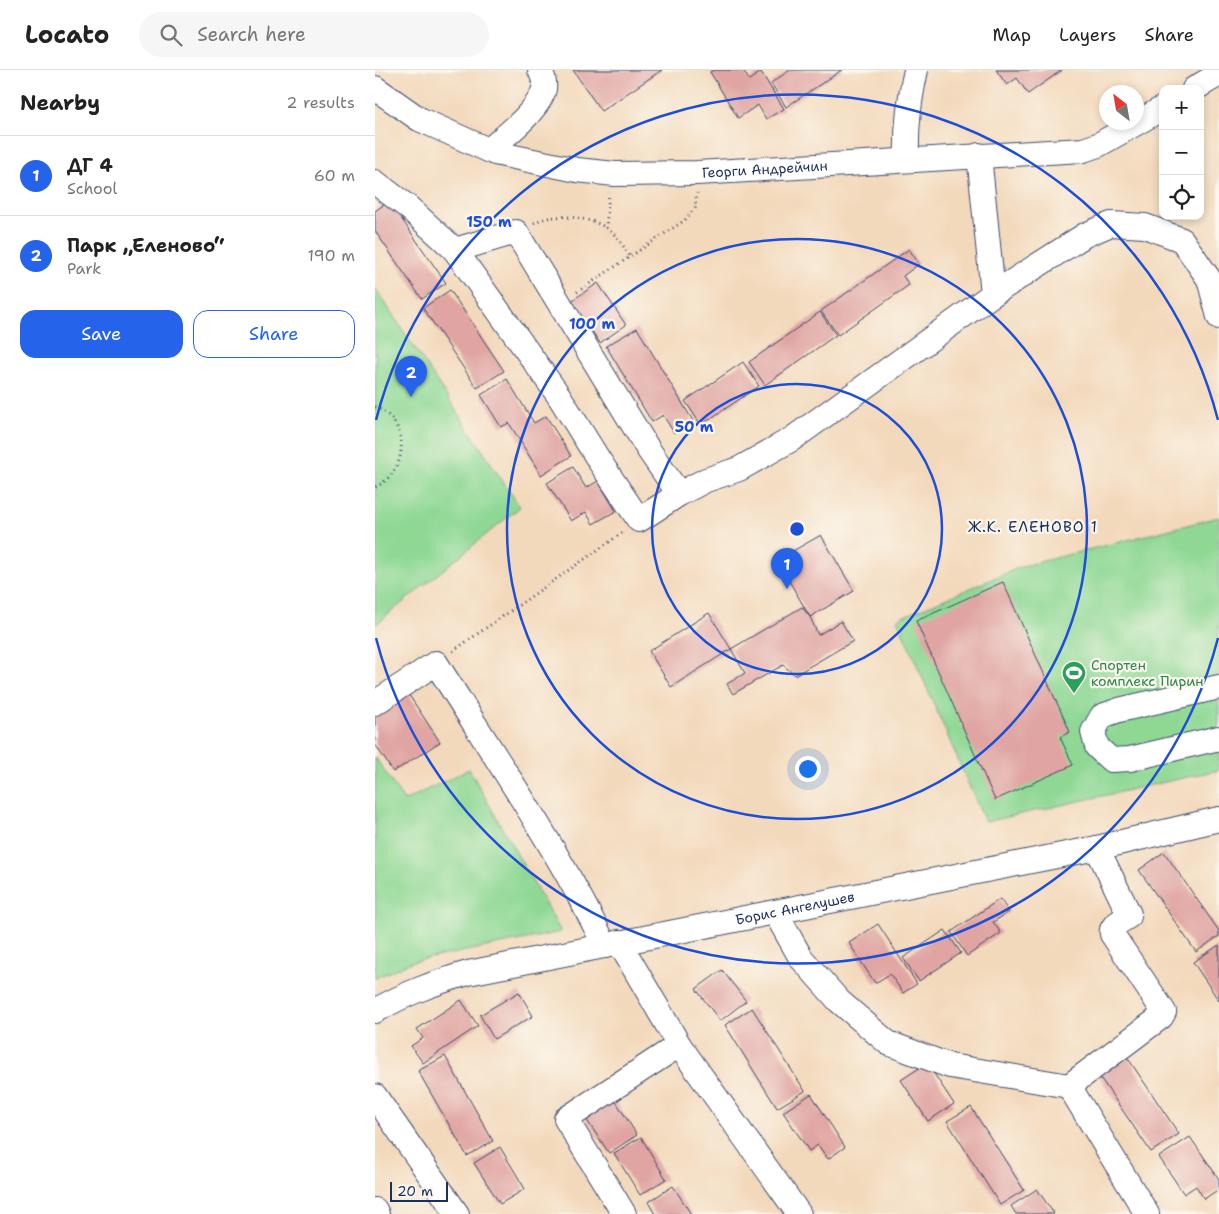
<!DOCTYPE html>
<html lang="en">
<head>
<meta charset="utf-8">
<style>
	:root { --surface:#fff; --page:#f6f6f6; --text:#222; --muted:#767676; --line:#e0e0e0; --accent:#2563eb }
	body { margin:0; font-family:"Shantell Sans",sans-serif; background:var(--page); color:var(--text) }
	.controls { position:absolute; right:15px; top:15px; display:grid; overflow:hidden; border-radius:10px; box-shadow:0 2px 8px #0003 }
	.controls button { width:45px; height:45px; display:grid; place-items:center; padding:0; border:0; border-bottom:1px solid var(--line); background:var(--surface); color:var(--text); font:25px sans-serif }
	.compass { position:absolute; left:724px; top:15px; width:45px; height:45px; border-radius:50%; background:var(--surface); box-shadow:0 2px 8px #0003; rotate:329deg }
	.scale { position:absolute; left:15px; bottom:12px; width:58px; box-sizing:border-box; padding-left:5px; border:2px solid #1b2f5e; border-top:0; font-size:14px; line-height:18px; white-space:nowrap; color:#1b2f5e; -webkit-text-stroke:4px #fbf7ec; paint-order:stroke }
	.you { position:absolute; left:432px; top:698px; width:18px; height:18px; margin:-12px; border:4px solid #fff; border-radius:50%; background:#1a73e8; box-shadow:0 0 0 8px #1a73e833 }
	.badge { display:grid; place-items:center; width:32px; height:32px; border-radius:50%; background:var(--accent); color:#fff; font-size:16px; font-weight:700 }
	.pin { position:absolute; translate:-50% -41px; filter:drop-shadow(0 1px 2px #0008) }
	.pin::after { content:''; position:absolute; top:26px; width:18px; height:15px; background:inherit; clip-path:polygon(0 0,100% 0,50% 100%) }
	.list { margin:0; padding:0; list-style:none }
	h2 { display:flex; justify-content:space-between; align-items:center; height:65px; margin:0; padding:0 20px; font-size:21px }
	h2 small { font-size:16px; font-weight:400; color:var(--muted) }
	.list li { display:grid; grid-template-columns:32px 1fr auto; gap:15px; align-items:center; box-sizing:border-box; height:80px; padding:0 20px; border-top:1px solid var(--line) }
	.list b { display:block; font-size:19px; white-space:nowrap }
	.list p { margin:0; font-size:16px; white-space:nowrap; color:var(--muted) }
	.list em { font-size:16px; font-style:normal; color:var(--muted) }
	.actions { display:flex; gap:10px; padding:15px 20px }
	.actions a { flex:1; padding:11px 0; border:1px solid var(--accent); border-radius:15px; text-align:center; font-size:18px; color:var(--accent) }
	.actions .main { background:var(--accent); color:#fff }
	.icon { flex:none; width:28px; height:28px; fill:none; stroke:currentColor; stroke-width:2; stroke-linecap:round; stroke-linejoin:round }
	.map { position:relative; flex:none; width:844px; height:1144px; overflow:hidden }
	header { display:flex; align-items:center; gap:30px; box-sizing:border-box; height:70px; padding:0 25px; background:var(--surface); border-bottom:1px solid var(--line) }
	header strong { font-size:24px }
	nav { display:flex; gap:28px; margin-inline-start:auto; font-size:18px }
	.search { width:350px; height:45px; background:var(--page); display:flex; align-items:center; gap:12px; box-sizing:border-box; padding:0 18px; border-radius:28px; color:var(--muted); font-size:19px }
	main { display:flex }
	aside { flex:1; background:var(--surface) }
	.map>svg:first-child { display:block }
</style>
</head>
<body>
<header>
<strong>Locato</strong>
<div class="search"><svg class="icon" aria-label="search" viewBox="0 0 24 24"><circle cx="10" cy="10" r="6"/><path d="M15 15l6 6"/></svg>Search here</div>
<nav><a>Map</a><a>Layers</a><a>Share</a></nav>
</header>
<main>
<aside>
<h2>Nearby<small>2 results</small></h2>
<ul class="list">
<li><span class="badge">1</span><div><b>ДГ 4</b><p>School</p></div><em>60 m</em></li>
<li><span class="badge">2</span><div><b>Парк „Еленово“</b><p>Park</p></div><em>190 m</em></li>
</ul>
<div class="actions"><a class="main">Save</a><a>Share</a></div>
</aside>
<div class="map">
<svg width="844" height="1144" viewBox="0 0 844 1144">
	<rect width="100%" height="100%" fill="#fbf7ec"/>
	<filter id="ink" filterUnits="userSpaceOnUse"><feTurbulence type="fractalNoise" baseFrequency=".02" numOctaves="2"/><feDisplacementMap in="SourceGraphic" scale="10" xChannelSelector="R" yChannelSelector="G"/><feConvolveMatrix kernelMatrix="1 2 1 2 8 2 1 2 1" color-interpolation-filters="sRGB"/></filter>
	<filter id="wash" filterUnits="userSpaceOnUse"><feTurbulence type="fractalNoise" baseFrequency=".0096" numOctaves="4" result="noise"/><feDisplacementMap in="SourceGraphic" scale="20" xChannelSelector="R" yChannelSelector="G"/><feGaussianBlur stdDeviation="1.12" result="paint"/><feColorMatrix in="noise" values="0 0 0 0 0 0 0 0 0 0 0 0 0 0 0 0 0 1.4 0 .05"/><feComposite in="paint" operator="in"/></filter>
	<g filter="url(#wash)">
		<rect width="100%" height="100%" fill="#f3d9bc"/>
		<path fill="#8fd894" stroke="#558479" d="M 0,218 L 145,437 L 0,555 Z
			M 844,447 L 844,700 L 610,752 L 522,549 L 648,496 Z
			M 0,687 L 29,731 L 94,699 L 186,862 L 36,892 L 0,908 Z"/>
		<g id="blocks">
			<path fill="#e0a5a2" d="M 198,0 L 287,0 L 226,41 Z
				M 339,0 L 368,0 L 374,10 L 386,2 L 409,39 L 391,49 L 383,35 L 363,48 L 335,2 Z
				M 415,0 L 467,0 L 411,37 L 396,13 Z
				M 621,0 L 687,0 L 653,24 L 642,8 L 632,15 Z
				M 14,131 L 71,213 L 47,229 L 0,161 L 0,141 Z
				M 534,179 L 544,194 L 528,206 L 534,215 L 463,265 L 446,241 Z
				M 223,213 L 251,255 L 225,273 L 196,231 Z
				M 75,220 L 129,301 L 102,318 L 48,238 Z
				M 445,242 L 461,265 L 390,315 L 374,292 Z
				M 262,258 L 318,351 L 299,363 L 288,345 L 277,352 L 231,276 Z
				M 368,292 L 384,316 L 326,355 L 310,331 Z
				M 132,309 L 159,353 L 171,346 L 196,386 L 166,405 L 134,353 L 126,357 L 106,325 Z
				M 198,397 L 211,418 L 223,411 L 241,441 L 218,454 L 211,442 L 196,451 L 172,413 Z
				M 446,465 L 479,521 L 435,547 L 402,490 Z
				M 628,512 L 695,662 L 685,667 L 698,695 L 620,730 L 541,551 Z
				M 427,537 L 435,547 L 443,565 L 466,551 L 478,571 L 420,605 L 408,595 L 358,624 L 352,614 L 370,603 L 356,579 Z
				M 334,543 L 356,579 L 296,617 L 274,581 Z
				M 30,619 L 65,672 L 18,702 L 0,674 L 0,638 Z
				M 789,782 L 844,861 L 844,866 L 821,882 L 764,800 Z
				M 625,829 L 634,842 L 618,852 L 626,863 L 592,886 L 576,862 Z
				M 503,854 L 542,914 L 528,923 L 515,904 L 500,913 L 474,873 Z
				M 570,860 L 586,883 L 544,911 L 528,888 Z
				M 844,875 L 844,931 L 818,892 Z
				M 347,900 L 371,931 L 345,951 L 321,919 Z
				M 144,922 L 158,946 L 119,969 L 105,945 Z
				M 86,930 L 103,956 L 48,993 L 36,976 L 48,968 L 42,959 Z
				M 377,938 L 430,1021 L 402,1038 L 350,955 Z
				M 750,984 L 804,1064 L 776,1082 L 722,1003 Z
				M 70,986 L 118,1071 L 92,1086 L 43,1001 Z
				M 552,993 L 579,1034 L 553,1051 L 526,1010 Z
				M 436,1024 L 470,1077 L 453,1089 L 443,1075 L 434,1081 L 408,1042 Z
				M 238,1027 L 262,1065 L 234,1083 L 209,1046 Z
				M 596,1037 L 649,1120 L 625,1135 L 572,1051 Z
				M 266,1067 L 291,1109 L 265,1125 L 239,1083 Z
				M 815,1067 L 844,1109 L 844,1119 L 829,1129 L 821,1116 L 809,1124 L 784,1087 Z
				M 125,1077 L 150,1119 L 125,1134 L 99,1093 Z
				M 298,1116 L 316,1144 L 280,1144 L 273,1132 Z
				M 662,1119 L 679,1144 L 641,1144 L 636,1136 Z"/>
		</g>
	</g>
	<g filter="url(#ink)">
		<use href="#blocks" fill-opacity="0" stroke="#3b486c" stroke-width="1"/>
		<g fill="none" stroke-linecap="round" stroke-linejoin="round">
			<defs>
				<g id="minor">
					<path id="s1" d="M 0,18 L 44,49 L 120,83 L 202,100 L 240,104 L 322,103 L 708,80 L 723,75 L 788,38"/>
					<path d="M 819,19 L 844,4"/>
					<path d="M 114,80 C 130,66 164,40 169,19 C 170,12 168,6 165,0"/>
					<path d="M 532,89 C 531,56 534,32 541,0"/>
					<path d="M 0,112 L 34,138 L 80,180 L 184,326 L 225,392 L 264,450 L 304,424 L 331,410 L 364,399 L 417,369 L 618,224 L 604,85"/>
					<path d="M 80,180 L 141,162 L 273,379 L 304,424"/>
					<path d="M 618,224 L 710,165 L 736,154 L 770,156 L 807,170 L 834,209 L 844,247"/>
					<path d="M 844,617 L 744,640 L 727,646 L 718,662 L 722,677 L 736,690 L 755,689 L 844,668"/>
					<path d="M 0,633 L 61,593 C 119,686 182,777 230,876"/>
					<path d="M 722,778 L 754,844 L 754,846 C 747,851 735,855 737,864 L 789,942 L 786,947 L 694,1016 L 772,1144"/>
					<path d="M 400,842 L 426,888 L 464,931 L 513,973 L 575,996 L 694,1016"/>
					<path d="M 244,872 L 304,975 L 424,1144"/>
					<path id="s2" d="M 0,941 C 31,923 59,913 93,903 L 722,778 L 844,749"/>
					<path d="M 0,1026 L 82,1144"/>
					<path d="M 0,1140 L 2,1144"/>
					<path d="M 249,1144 L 191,1049 L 304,975"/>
				</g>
			</defs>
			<use href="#minor" stroke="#3b486c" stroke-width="26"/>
			<path stroke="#3b486c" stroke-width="3" stroke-dasharray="1 4" stroke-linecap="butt" d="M 159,153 C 178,142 212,147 230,157 C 241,164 248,176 255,186
				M 231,158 L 234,123
				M 202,222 L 310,150 L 320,138 L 322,123
				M 0,337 C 36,351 34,402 0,417
				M 78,581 L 247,463"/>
			<use href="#minor" stroke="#fff" stroke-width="24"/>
		</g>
	</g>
	<g fill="none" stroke="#1d4ed8" stroke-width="2.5">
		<circle cx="422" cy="459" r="145"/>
		<circle cx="422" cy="459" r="290"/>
		<path d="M843 568A435 435 0 0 1 1 568M1 350A435 435 0 0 1 843 350"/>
	</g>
	<defs>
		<symbol id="stadium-pin" viewBox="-11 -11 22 30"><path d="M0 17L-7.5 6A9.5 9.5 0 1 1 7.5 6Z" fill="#2e9e5b" stroke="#fbf7ec"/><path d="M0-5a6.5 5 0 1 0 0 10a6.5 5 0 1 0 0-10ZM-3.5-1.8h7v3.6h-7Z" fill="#fff"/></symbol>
	</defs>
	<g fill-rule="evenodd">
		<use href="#stadium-pin" x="685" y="589" width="28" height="38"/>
	</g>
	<g text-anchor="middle" stroke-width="4.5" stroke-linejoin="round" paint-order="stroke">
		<g font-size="14" fill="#1b2f5e" stroke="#fbf7ec">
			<text dy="5" stroke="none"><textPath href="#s1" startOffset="409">Георги Андрейчин</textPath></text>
			<text dy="5" stroke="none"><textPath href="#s2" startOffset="434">Борис Ангелушев</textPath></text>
		</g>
		<g font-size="14" fill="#27864d" stroke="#fbf7ec" text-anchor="start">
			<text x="716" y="600">Спортен<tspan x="716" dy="16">комплекс Пирин</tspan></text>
		</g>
		<g font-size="15" letter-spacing="1" fill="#1b2f5e" stroke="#fbf7ec">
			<text x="658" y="462">Ж.К. ЕЛЕНОВО 1</text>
		</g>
	</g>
	<circle cx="422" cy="459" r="8" fill="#1d4ed8" stroke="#fbf7ec" stroke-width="2.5"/>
	<g font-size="15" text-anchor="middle" font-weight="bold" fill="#1d4ed8" stroke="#fbf7ec" stroke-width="4.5" stroke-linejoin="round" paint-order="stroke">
		<text x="114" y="157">150 m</text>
		<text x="217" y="259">100 m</text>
		<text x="319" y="362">50 m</text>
	</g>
</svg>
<div class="controls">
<button>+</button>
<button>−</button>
<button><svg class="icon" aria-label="locate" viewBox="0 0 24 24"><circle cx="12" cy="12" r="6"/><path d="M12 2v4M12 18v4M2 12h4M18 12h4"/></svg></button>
</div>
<svg class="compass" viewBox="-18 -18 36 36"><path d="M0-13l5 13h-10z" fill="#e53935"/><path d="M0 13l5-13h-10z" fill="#767676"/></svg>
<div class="scale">20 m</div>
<div class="you"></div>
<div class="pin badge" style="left:412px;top:519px">1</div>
<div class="pin badge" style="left:36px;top:327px">2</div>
</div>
</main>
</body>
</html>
